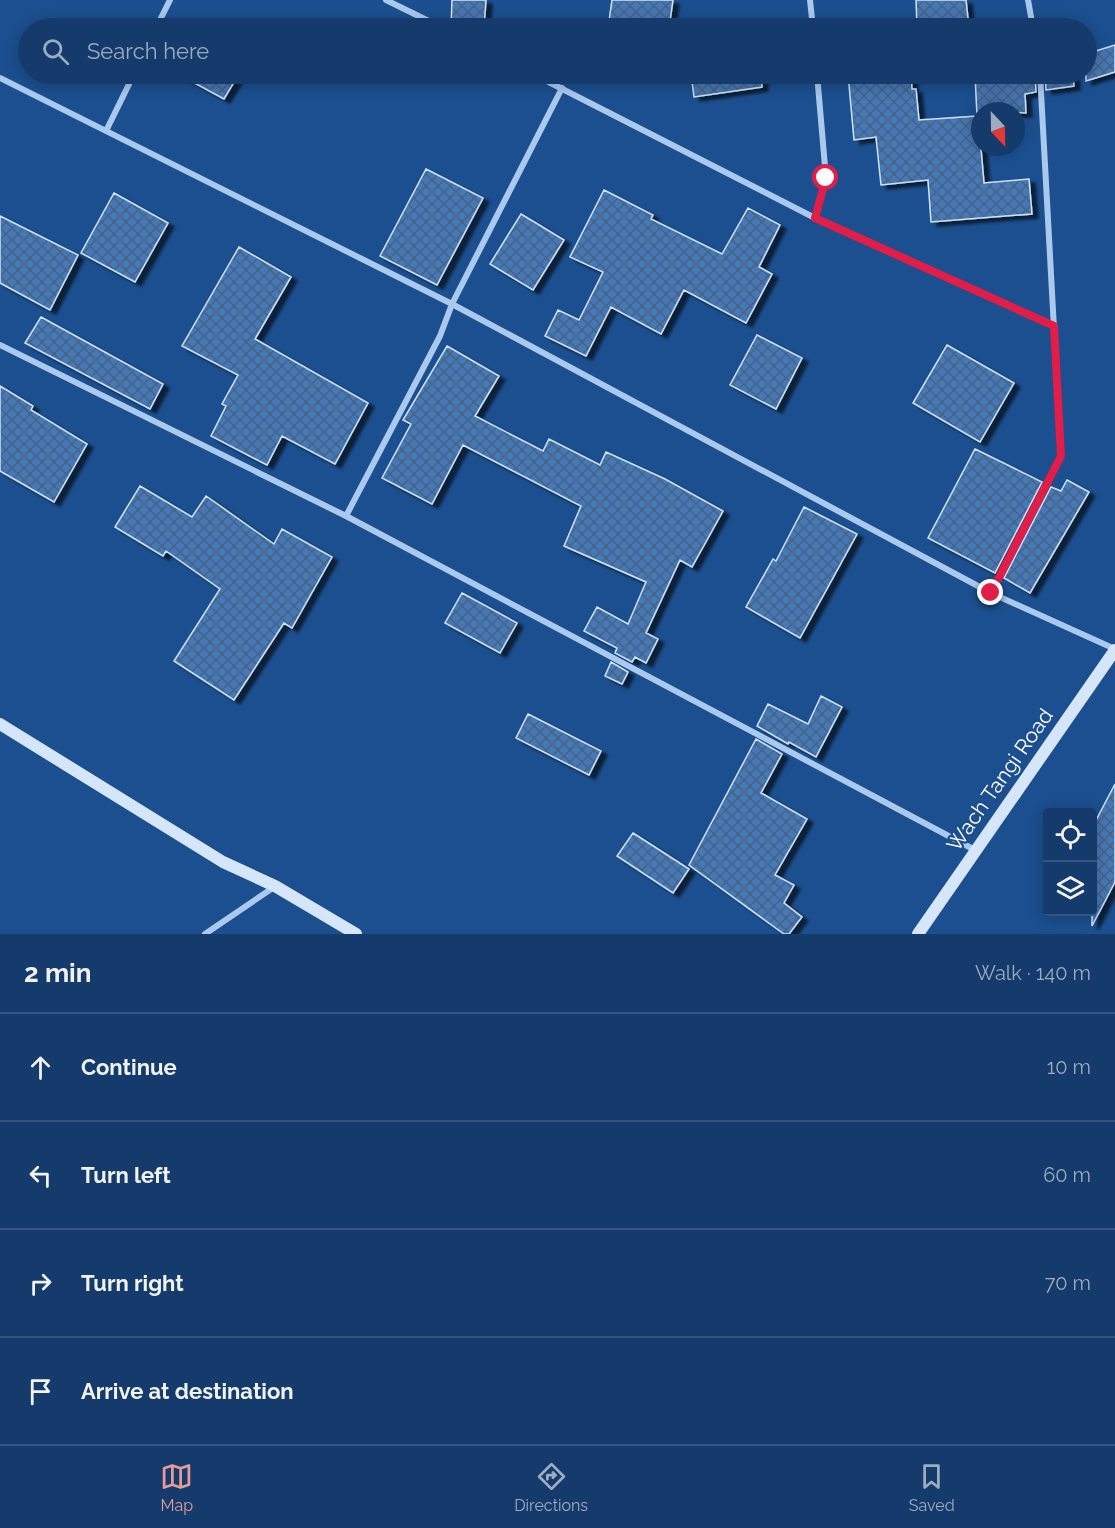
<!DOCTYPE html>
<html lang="en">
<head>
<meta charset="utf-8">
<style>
	:root { --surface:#143b6b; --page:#214673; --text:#f1f3f6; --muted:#9dadc1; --line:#33557e; --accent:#e69b98 }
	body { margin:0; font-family:Raleway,sans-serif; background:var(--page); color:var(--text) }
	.controls { position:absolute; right:18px; bottom:18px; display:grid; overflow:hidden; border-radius:6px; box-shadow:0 3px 15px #0003 }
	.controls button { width:54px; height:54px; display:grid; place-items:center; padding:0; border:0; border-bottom:2px solid var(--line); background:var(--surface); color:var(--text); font:30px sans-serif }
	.compass { position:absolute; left:971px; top:102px; width:54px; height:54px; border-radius:50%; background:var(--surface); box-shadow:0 3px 15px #0003; rotate:158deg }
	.stop { position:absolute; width:18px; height:18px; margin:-14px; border:4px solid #e11d48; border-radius:50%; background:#fff }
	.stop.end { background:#e11d48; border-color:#fff; box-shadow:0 2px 6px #0008 }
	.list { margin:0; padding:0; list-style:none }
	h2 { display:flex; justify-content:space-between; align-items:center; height:78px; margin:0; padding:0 24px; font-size:26px }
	h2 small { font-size:20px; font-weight:400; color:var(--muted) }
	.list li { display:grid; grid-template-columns:39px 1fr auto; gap:18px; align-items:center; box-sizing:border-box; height:108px; padding:0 24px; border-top:2px solid var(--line) }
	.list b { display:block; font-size:22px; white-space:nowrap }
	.list em { font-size:20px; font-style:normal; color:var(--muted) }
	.icon { flex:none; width:33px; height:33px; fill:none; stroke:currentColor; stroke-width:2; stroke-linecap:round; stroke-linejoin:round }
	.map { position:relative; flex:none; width:1115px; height:934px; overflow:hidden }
	.search { position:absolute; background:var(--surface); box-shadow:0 3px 15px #0003; left:18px; right:18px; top:18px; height:66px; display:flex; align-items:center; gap:15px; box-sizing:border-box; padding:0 21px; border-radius:33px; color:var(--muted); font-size:22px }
	.sheet { height:510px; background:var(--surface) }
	nav { display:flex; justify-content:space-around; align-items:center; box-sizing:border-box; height:84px; border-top:2px solid var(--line); background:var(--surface); font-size:16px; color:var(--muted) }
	nav a { display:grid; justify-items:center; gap:3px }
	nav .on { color:var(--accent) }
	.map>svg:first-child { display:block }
</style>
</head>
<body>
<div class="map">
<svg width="1115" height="934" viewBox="0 0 1115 934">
	<defs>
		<pattern id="building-cross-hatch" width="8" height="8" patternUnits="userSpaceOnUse" patternTransform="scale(1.5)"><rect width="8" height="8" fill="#4478b7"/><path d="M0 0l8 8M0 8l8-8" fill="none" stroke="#486282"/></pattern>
		<filter id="shadow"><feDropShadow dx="6" dy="4" stdDeviation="1.5" flood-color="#0009"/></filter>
	</defs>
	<rect width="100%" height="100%" fill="#1b4f8f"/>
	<path fill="url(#building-cross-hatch)" stroke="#cfe3fa" stroke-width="1.5" filter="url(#shadow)" d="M 452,0 L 486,0 L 484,28 L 451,28 Z
		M 612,0 L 673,0 L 669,28 L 608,28 Z
		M 916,0 L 966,0 L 969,28 L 917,28 Z
		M 1115,45 L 1115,72 L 1086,81 L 1086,54 Z
		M 178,74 L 239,74 L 224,99 Z
		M 691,74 L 762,74 L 762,87 L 694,97 Z
		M 848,74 L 911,74 L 912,89 L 916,89 L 919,120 L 977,116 L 975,75 L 1035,74 L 1036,92 L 1025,94 L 1026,113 L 980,111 L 978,115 L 984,183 L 1029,179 L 1032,214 L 931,222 L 928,180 L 881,185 L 876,137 L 854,140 Z
		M 1045,74 L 1073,74 L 1074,86 L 1046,90 Z
		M 426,169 L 483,198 L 437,285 L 380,256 Z
		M 604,190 L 653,215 L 651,219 L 722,254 L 748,208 L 780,225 L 759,267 L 772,274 L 746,323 L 684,290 L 661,334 L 611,307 L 586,356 L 545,336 L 558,310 L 579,320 L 603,272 L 570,257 Z
		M 114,193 L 168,223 L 135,282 L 81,253 Z
		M 521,214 L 564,240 L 533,290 L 490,264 Z
		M 0,216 L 78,255 L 50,310 L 0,283 Z
		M 239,247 L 291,277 L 255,339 L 368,403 L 335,464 L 282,436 L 267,465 L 211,436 L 226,406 L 222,404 L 238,375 L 182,346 Z
		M 41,317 L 163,384 L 150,409 L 25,343 Z
		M 757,335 L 802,358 L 776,409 L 730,385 Z
		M 947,345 L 1014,383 L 980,442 L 913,403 Z
		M 447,346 L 499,376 L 475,416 L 543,451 L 549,439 L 600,465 L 606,452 L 665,479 L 723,511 L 692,567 L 680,560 L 646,633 L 658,639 L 646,663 L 635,657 L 632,662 L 615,653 L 617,648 L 584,631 L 597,607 L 628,624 L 646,582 L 564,546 L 581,506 L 463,445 L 432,504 L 382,478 L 411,424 L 403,420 Z
		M 0,386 L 33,406 L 31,410 L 87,444 L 54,502 L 0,471 Z
		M 975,449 L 1042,482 L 995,573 L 928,538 Z
		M 1067,480 L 1089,492 L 1030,593 L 1004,578 L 1051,487 L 1061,491 Z
		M 140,486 L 192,517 L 206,496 L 274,544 L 282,529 L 332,557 L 292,628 L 284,623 L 234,700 L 174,661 L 220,589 L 166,551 L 163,556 L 115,527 Z
		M 804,507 L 857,534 L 800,638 L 746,607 L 773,559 L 776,561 Z
		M 462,593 L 517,623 L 500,653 L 445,623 Z
		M 611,662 L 628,672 L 622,684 L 605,676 Z
		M 821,696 L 842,707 L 816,757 L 789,742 L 788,744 L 757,726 L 768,704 L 808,724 Z
		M 528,714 L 601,751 L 589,775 L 516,738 Z
		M 756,739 L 782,754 L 761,793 L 807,819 L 775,875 L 794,885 L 784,903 L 802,917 L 789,934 L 784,934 L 689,865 Z
		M 1115,784 L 1115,882 L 1092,926 L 1092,828 Z
		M 633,833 L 689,869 L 673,893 L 617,856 Z"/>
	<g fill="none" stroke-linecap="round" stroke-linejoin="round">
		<path stroke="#a9c9ee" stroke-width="6" d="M 386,0 L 443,28
			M 810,0 L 813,28
			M 1028,0 L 1033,28
			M 156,28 L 170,0
			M 533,74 L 815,218 L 1054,326
			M 0,78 L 452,304 L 991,593 L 1115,649
			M 106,131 L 134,74
			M 815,218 L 826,178 L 817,74
			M 0,345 L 346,516 L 975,850
			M 346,516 L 440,336 L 452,304 L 562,88
			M 991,593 L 1061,456 L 1040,74
			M 205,934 L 274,887"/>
		<path stroke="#d6e6fa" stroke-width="12" d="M 0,724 L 223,862 L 275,886 L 356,934
			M 918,934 L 1115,650"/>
	</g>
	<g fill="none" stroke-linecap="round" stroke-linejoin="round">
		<path stroke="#e11d48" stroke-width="8" d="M 826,178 L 815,218 L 1054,326 L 1061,456 L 991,593"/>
	</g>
	<g text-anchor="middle" stroke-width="4.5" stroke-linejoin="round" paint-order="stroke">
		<g font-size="21" fill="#fff" stroke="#1b4f8f">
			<text transform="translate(1000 780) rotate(-55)" y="7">Wach Tangi Road</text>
		</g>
	</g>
</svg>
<div class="controls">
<button><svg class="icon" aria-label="locate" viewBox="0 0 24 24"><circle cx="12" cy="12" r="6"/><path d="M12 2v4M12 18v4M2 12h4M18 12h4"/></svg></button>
<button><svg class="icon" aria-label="layers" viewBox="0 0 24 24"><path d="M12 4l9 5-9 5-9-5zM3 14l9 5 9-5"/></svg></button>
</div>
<svg class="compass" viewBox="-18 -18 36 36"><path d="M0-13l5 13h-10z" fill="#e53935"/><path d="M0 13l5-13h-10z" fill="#9dadc1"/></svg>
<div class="stop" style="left:826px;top:178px"></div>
<div class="stop end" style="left:991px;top:593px"></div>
<div class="search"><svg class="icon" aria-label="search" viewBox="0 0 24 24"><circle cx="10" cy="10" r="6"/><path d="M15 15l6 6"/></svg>Search here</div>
</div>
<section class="sheet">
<h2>2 min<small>Walk · 140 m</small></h2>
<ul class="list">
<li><svg class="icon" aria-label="ahead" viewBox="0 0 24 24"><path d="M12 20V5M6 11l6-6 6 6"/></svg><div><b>Continue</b></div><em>10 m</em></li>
<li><svg class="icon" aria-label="left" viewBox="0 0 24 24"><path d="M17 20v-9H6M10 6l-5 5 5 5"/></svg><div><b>Turn left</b></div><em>60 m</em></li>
<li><svg class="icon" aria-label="right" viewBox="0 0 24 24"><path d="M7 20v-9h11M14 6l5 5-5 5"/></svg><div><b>Turn right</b></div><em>70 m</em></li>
<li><svg class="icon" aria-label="arrive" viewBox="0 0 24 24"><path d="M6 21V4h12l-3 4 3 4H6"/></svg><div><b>Arrive at destination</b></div></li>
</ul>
</section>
<nav>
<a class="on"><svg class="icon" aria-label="map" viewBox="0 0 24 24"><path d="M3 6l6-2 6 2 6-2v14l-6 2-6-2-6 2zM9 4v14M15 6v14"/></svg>Map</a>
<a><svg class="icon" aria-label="directions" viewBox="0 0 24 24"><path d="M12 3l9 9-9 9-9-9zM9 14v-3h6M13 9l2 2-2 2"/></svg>Directions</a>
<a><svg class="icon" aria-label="saved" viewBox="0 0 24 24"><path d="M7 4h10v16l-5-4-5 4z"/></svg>Saved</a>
</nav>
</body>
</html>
